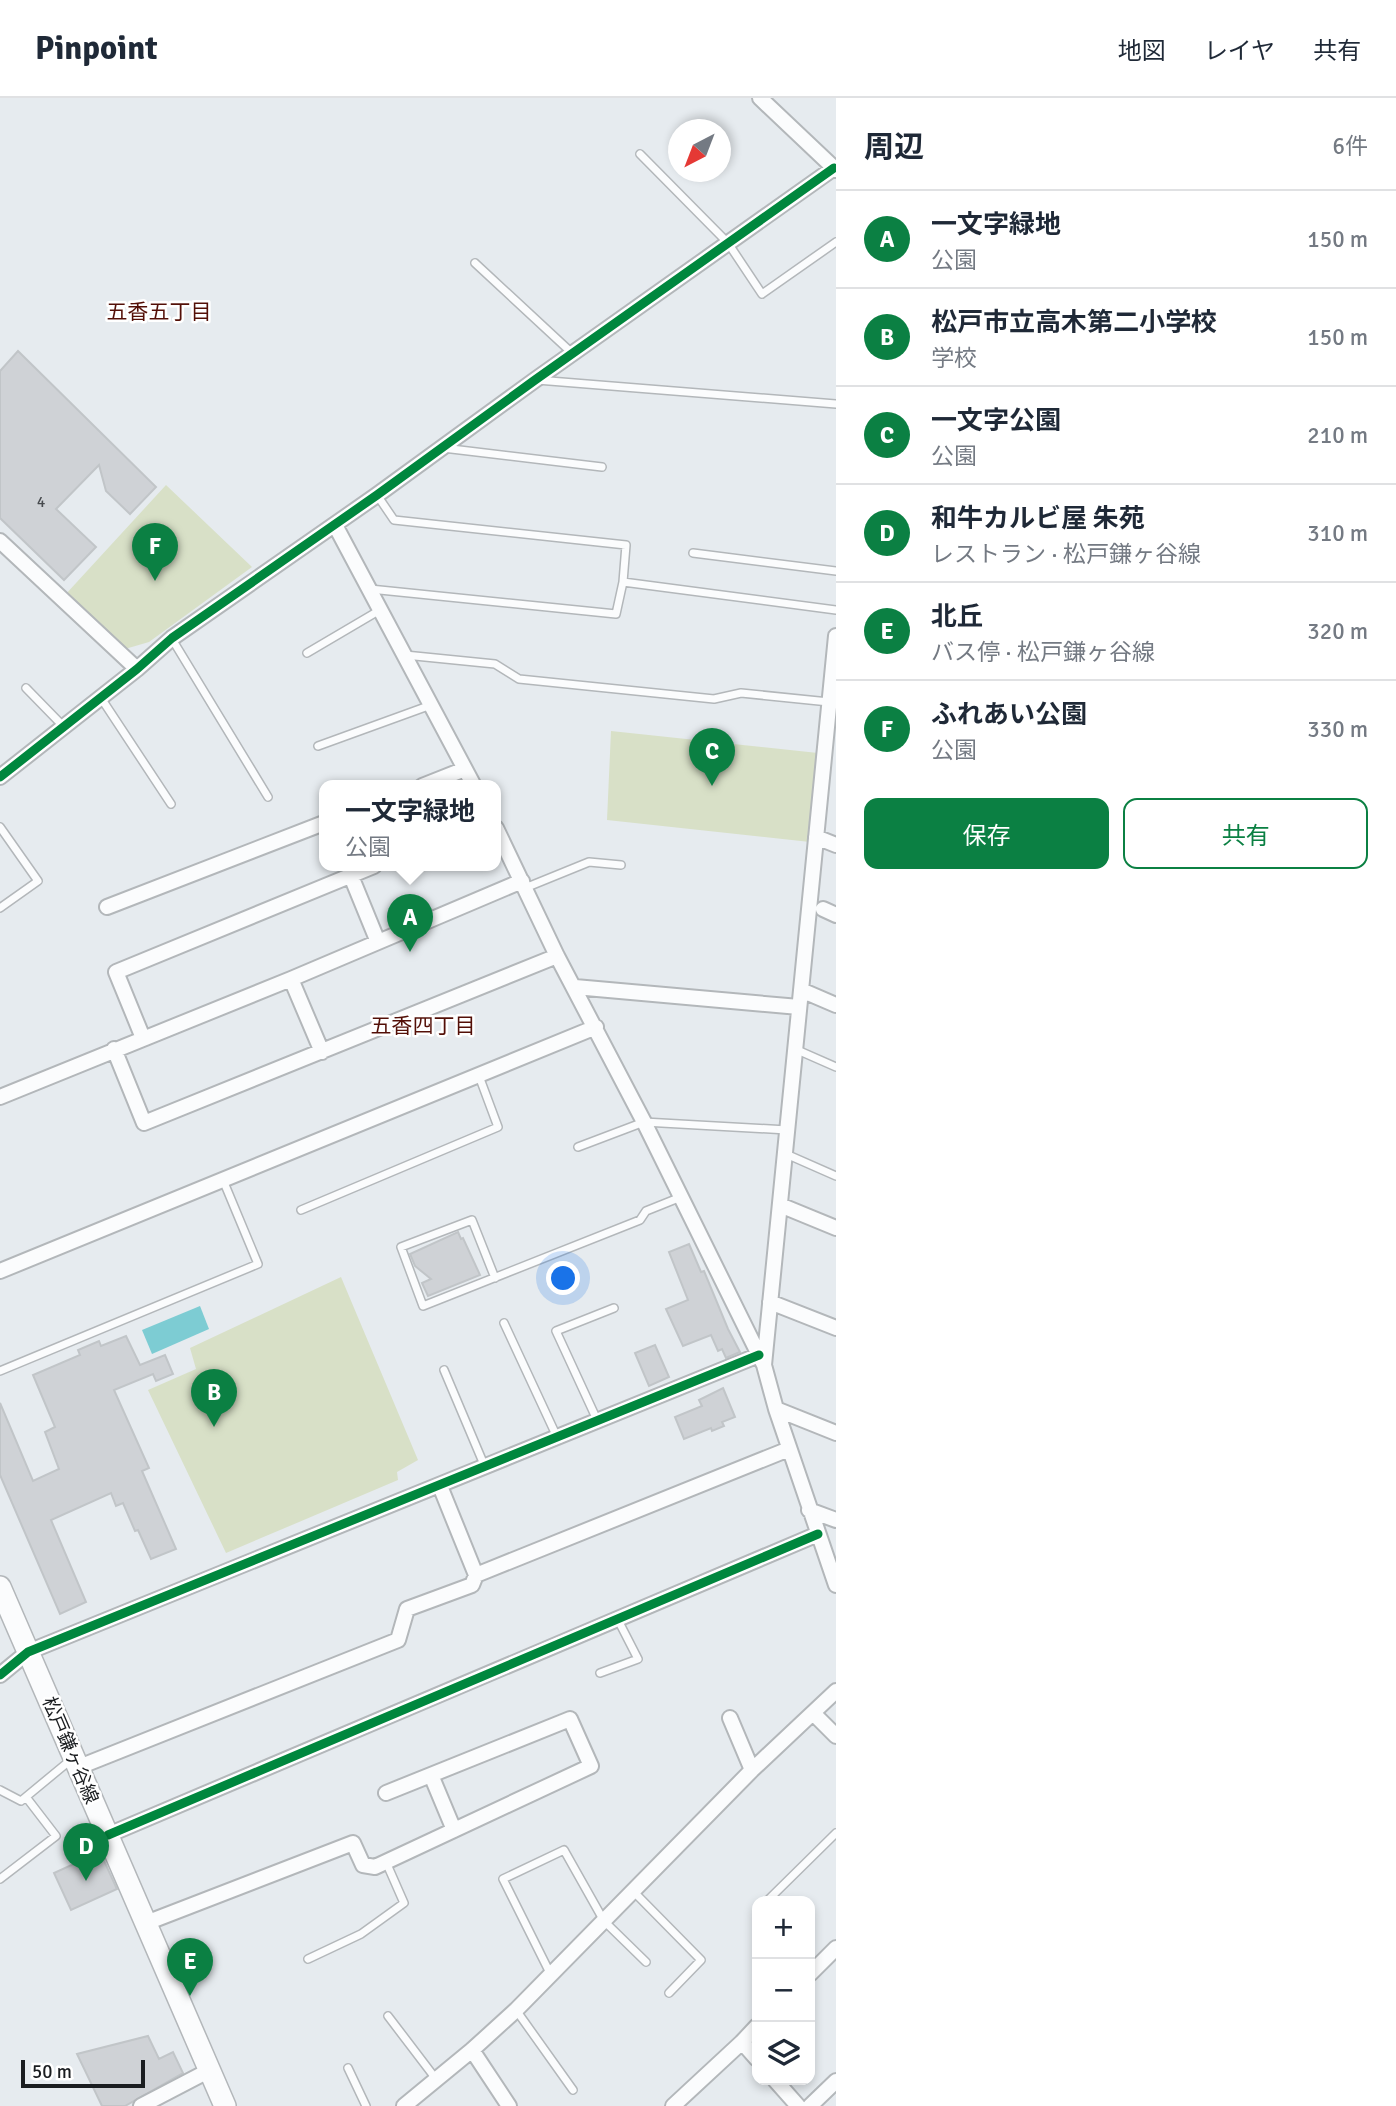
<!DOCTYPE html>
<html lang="ja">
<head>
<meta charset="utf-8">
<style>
	:root { --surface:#fff; --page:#f6f6f7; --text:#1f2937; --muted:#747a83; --line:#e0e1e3; --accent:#0b8043 }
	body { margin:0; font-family:Signika,"Noto Sans JP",sans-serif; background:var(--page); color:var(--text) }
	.controls { position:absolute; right:21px; bottom:21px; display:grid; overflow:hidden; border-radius:14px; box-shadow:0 4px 10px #0003 }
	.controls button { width:63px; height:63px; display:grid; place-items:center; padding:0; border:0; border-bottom:2px solid var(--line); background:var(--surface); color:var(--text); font:35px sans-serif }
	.compass { position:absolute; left:668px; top:21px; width:63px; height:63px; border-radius:50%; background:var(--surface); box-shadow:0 4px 10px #0003; rotate:222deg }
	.scale { position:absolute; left:21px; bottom:18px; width:124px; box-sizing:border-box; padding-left:7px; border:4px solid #1a1d20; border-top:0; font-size:19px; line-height:24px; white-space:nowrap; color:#1a1d20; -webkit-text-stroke:5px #fff; paint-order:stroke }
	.you { position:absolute; left:564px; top:1181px; width:24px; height:24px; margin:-18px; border:5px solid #fff; border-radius:50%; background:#1a73e8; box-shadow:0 0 0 10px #1a73e833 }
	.badge { display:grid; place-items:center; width:46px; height:46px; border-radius:50%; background:var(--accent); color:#fff; font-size:23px; font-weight:700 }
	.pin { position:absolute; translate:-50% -58px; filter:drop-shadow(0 2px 4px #0008) }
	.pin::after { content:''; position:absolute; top:37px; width:24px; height:21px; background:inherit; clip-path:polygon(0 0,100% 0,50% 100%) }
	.popup { position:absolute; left:319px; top:682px; width:182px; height:91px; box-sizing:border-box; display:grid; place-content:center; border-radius:14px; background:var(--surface); filter:drop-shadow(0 2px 5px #0005); font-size:23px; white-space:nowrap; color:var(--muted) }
	.popup b { font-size:26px; color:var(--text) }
	.popup::after { content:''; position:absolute; left:50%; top:100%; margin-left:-14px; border:14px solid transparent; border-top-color:var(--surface) }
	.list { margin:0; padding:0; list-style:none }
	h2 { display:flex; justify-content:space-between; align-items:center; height:91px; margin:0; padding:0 28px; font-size:30px }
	h2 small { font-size:23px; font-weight:400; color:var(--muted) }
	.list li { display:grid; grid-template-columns:46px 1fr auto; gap:21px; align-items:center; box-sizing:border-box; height:98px; padding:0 28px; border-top:2px solid var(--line) }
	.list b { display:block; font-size:26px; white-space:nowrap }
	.list p { margin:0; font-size:23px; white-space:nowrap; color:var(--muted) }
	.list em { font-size:23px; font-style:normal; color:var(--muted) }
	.actions { display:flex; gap:14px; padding:21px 28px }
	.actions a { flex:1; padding:16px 0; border:2px solid var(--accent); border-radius:14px; text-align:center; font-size:24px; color:var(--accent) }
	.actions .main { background:var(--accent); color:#fff }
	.icon { flex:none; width:38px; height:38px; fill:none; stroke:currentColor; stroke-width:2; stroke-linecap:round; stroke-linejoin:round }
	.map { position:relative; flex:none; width:836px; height:2008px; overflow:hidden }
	header { display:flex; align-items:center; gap:42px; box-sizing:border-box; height:98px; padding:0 35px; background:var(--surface); border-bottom:2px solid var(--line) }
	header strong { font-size:33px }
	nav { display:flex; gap:38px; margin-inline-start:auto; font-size:24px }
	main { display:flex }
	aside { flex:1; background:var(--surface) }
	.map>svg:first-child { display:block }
</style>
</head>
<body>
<header>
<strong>Pinpoint</strong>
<nav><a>地図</a><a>レイヤ</a><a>共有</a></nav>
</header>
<main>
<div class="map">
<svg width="836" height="2008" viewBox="0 0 836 2008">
	<rect width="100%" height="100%" fill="#e6ebef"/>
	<path fill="#d8e0c7" d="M 166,387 L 252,469 L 149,544 L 125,551 L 65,497 Z
		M 611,633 L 818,655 L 810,744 L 607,722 Z
		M 341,1179 L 418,1362 L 397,1374 L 398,1382 L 226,1455 L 148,1292 L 196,1271 L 190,1250 Z"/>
	<path fill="#7dccd3" d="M 200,1208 L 209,1231 L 152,1256 L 142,1232 Z"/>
	<path fill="#cfd2d6" stroke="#c1c5c8" stroke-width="2" d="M 18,253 L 156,389 L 130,416 L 106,393 L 99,367 L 56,411 L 96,449 L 64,482 L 0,420 L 0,273 Z
		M 458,1134 L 461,1141 L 463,1140 L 480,1177 L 428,1198 L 422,1185 L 431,1181 L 415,1168 L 410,1156 Z
		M 689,1146 L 701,1174 L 704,1173 L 728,1231 L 740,1254 L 726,1260 L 722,1251 L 718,1253 L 711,1237 L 683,1248 L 666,1211 L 688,1202 L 669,1154 Z
		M 126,1238 L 140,1267 L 165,1257 L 173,1276 L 156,1283 L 153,1276 L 114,1292 L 149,1370 L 142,1373 L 176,1451 L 151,1461 L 138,1432 L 135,1433 L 123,1405 L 116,1408 L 111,1395 L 51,1422 L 86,1504 L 60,1516 L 0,1377 L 0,1305 L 33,1383 L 59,1371 L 45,1334 L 55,1329 L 33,1277 L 80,1257 L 78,1252 L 99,1243 L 101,1248 Z
		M 655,1247 L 669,1279 L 649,1288 L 635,1255 Z
		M 723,1290 L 735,1319 L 722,1324 L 724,1328 L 712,1333 L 711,1330 L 684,1341 L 675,1319 L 702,1308 L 699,1302 Z
		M 100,1754 L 117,1791 L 71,1812 L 54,1775 Z
		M 148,1938 L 159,1961 L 173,1954 L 183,1975 L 125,2008 L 102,2008 L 77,1956 Z"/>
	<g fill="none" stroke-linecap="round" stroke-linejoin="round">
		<defs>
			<path id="service" d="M 640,56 L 728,145 L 762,196 L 836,144
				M 475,165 L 572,255
				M 537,282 L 836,306
				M 443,350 L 602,369
				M 693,455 L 836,473
				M 623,484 L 836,512
				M 370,491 L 616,516 L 623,484 L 626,447 L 394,422 L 377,397
				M 172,541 L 268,699
				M 307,555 L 380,512
				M 405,557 L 495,566 L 519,581 L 714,601 L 741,595 L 829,604
				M 26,590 L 64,629
				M 101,600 L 171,706
				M 318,648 L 431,607
				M 0,729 L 38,783 L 0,810
				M 525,790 L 589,764 L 621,767
				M 795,951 L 836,969
				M 578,1049 L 644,1024 L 787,1032
				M 786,1056 L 836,1078
				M 301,1112 L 498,1029 L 479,978
				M 495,1180 L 472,1122 L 401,1149 L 423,1208 L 640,1122 L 646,1113 L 681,1099
				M 504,1225 L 557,1339
				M 444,1272 L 485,1369
				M 0,1273 L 258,1166 L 223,1082
				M 598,1324 L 556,1233 L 614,1210
				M 600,1575 L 638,1561 L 618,1522
				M 0,1692 L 21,1703 L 73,1660
				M 0,1781 L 56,1738 L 26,1699
				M 633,1793 L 701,1862 L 669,1895
				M 767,1803 L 836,1735
				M 308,1861 L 361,1836 L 404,1805 L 386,1764
				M 550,1875 L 503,1781 L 564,1752 L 604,1823 L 646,1864
				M 516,1912 L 573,1992
				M 388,1918 L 436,1981
				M 348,1970 L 366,2008"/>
			<path id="minor" d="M 760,0 L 836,72
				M 335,427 L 474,688
				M 0,443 L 137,571
				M 0,679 L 137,571 L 172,540 L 377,397 L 535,282 L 834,70
				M 422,688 L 465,671
				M 496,730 L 557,858 L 644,1024 L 764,1267 L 776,1311 L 836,1335
				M 816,739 L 836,747
				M 351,778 L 378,844
				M 107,809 L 324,725
				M 823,811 L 836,817
				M 291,881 L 322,954
				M 575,889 L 799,909
				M 801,892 L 836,907
				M 143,940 L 116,874 L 374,768
				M 114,951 L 144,1025 L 557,858
				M 0,999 L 291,881 L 522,783
				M 780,1107 L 836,1130
				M 0,1173 L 596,929
				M 770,1204 L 836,1230
				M 764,1267 L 836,538
				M 776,1311 L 836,1487
				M 440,1388 L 476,1477
				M 809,1412 L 836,1422
				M 0,1577 L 28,1554 L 759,1257
				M 813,1615 L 836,1638
				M 730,1620 L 752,1672
				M 79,1669 L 398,1542 L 407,1511 L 472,1487 L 476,1477 L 789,1351
				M 431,1677 L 454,1732
				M 108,1737 L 818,1436
				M 146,1825 L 353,1745 L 363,1767 L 375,1769 L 591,1668 L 570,1621 L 386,1695
				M 810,1876 L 836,1850
				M 757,1928 L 742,1944 L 757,1961
				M 472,1952 L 509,2008
				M 775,1982 L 798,2008
				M 141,2008 L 210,1972
				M 404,2008 L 472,1952 L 516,1912 L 752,1672 L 836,1593
				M 673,2008 L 742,1944
				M 810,2008 L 836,1983"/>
			<path id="secondary" d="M 0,1489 L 225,2008"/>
		</defs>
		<use href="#service" stroke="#b3b7ba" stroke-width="10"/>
		<use href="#minor" stroke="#b3b7ba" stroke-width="18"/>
		<use href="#secondary" stroke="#b3b7ba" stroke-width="24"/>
		<use href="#service" stroke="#fbfcfd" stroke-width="7"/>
		<use href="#minor" stroke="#fbfcfd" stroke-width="14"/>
		<use href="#secondary" stroke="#fbfcfd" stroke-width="21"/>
		<defs>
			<path id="cycleway" d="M 0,679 L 137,571 L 172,540 L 377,397 L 535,282 L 834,70
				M 0,1577 L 28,1554 L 759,1257
				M 108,1737 L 818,1436"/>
		</defs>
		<use href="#cycleway" stroke="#fff" stroke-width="13"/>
		<use href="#cycleway" stroke="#00873e" stroke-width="9"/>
	</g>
	<g text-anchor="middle" stroke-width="5" stroke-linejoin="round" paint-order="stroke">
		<g font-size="16" fill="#474a4e">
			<text x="41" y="409">4</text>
		</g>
		<g font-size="19" fill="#1a1d20" stroke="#fff">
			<text transform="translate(71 1652) rotate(67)" y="7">松戸鎌ヶ谷線</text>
		</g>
		<g font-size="21" fill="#530f07" stroke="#fff">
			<text x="159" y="221">五香五丁目</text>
			<text x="423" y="935">五香四丁目</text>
		</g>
	</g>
</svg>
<div class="controls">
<button>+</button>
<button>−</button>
<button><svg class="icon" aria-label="layers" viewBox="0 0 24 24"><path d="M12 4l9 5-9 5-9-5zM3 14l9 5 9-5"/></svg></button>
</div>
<svg class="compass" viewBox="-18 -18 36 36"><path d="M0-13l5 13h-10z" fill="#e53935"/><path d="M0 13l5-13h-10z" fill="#747a83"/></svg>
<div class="scale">50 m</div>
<div class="you"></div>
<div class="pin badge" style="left:410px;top:854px">A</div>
<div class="popup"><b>一文字緑地</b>公園</div>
<div class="pin badge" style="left:214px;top:1329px">B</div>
<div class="pin badge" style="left:712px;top:688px">C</div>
<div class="pin badge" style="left:86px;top:1783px">D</div>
<div class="pin badge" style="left:190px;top:1898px">E</div>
<div class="pin badge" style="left:155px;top:483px">F</div>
</div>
<aside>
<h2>周辺<small>6件</small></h2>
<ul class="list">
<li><span class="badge">A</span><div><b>一文字緑地</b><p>公園</p></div><em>150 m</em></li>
<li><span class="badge">B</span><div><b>松戸市立高木第二小学校</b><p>学校</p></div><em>150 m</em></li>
<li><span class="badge">C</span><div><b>一文字公園</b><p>公園</p></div><em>210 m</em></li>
<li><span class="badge">D</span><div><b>和牛カルビ屋 朱苑</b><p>レストラン · 松戸鎌ヶ谷線</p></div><em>310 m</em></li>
<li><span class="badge">E</span><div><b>北丘</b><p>バス停 · 松戸鎌ヶ谷線</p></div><em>320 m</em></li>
<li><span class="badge">F</span><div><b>ふれあい公園</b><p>公園</p></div><em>330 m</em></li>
</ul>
<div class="actions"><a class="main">保存</a><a>共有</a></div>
</aside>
</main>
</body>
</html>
